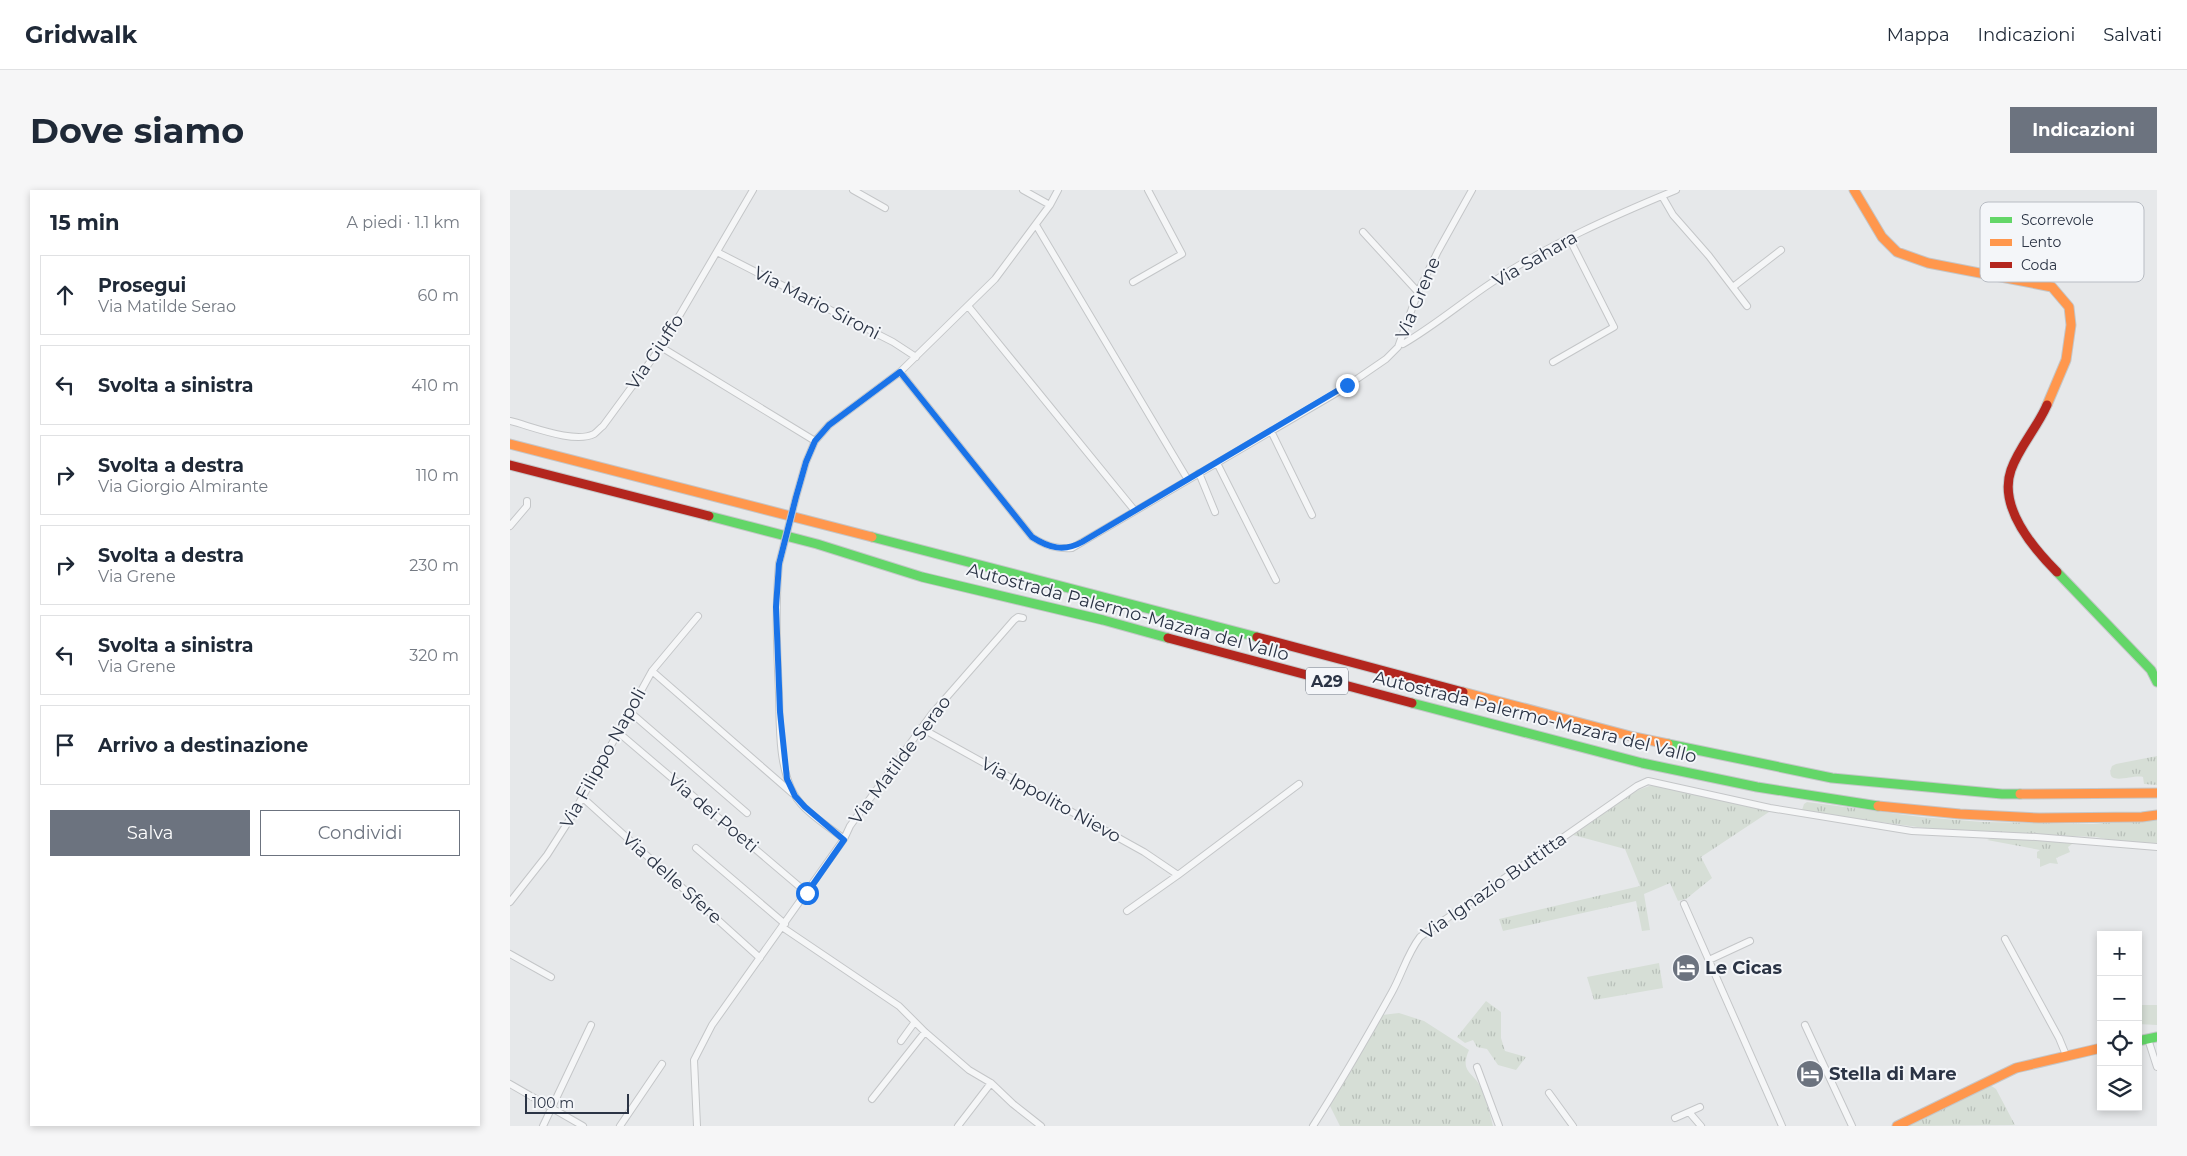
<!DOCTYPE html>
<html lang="it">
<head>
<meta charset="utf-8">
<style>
	:root { --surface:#fff; --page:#f6f6f7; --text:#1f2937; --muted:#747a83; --line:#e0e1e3; --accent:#6c737f }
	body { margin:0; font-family:Montserrat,sans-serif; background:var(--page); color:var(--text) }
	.controls { position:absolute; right:15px; bottom:15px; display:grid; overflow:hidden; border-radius:0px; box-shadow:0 2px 8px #0003 }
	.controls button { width:45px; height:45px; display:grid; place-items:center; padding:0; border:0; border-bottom:1px solid var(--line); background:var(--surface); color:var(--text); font:25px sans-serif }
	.scale { position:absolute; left:15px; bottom:12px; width:104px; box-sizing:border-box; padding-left:5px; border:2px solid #2b3445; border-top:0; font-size:14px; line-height:18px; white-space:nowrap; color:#2b3445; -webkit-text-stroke:4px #f4f6f9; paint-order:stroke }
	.stop { position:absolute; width:15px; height:15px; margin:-11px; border:4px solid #1a73e8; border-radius:50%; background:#fff }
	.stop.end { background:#1a73e8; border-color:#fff; box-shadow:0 1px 5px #0008 }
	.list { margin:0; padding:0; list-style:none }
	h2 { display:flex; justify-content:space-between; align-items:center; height:65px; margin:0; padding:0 20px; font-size:21px }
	h2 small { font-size:16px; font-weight:400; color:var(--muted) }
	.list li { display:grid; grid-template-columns:32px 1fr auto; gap:15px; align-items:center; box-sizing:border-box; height:80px; margin:0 10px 10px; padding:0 10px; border:1px solid var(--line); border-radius:0px }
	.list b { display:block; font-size:19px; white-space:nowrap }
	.list p { margin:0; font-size:16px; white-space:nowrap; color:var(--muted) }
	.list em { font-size:16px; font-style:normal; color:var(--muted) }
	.actions { display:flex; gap:10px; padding:15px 20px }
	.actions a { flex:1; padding:11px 0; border:1px solid var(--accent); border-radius:0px; text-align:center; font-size:18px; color:var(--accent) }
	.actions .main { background:var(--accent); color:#fff }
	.icon { flex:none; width:28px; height:28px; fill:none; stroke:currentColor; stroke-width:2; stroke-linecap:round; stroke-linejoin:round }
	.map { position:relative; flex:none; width:1647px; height:936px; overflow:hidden; border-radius:0px }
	header { display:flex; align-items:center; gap:30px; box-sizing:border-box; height:70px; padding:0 25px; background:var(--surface); border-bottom:1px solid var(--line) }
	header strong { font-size:24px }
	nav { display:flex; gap:28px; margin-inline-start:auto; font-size:18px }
	.intro { display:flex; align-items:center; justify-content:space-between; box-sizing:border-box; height:120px; padding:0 30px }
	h1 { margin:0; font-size:35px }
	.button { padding:12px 22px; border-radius:0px; background:var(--accent); color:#fff; font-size:18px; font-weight:700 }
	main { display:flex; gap:30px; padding:0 30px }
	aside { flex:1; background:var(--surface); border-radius:0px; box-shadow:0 2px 8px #0003 }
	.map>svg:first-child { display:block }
</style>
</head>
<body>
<header>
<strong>Gridwalk</strong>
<nav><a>Mappa</a><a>Indicazioni</a><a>Salvati</a></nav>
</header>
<div class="intro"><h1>Dove siamo</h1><a class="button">Indicazioni</a></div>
<main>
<aside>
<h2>15 min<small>A piedi · 1.1 km</small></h2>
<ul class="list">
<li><svg class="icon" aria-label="ahead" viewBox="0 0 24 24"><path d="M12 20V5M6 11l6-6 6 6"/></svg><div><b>Prosegui</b><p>Via Matilde Serao</p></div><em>60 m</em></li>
<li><svg class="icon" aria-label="left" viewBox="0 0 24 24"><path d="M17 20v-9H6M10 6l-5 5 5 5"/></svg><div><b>Svolta a sinistra</b></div><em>410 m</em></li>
<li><svg class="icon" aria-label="right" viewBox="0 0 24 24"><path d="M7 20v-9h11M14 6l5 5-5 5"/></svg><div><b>Svolta a destra</b><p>Via Giorgio Almirante</p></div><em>110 m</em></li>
<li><svg class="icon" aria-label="right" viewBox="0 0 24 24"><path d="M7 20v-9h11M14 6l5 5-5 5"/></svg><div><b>Svolta a destra</b><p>Via Grene</p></div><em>230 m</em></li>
<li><svg class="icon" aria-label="left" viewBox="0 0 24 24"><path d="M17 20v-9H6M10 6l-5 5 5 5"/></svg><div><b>Svolta a sinistra</b><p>Via Grene</p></div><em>320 m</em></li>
<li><svg class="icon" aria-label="arrive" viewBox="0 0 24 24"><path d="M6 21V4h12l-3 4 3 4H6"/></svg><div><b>Arrivo a destinazione</b></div></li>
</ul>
<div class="actions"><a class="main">Salva</a><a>Condividi</a></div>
</aside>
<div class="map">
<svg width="1647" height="936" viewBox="0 0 1647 936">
	<defs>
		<pattern id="grass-tufts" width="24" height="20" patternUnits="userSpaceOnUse" patternTransform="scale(1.25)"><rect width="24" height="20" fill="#d6ded6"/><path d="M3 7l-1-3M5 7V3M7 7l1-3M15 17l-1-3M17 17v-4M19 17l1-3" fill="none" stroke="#b8bfb9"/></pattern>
	</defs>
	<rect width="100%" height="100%" fill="#e6e8ea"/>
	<path fill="url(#grass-tufts)" d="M 1647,566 L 1647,595 L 1634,594 L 1633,587 C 1623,584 1593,598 1602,576 L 1606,574 Z
		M 1142,595 L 1262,620 L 1191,667 L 1202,688 L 1176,709 L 1168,711 L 1160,693 L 1134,704 L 1140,740 L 1132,741 L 1126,711 L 993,741 L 989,729 L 1130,696 L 1115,659 L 1063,645 L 1123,602 Z
		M 1297,612 L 1411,627 L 1472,632 L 1583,634 L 1647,628 L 1647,654 L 1610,652 L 1586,647 L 1437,641 L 1297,622 L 1292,620 L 1294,614 Z
		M 1485,647 L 1559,652 L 1562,654 L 1558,657 L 1560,662 L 1546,668 L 1548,674 L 1540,673 L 1530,677 L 1530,669 L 1527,668 L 1527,662 L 1530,660 L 1477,650 Z
		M 1149,773 L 1153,798 L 1084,810 L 1077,787 Z
		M 976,811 L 991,822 L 991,848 L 995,861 L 1016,867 L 1006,880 L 988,875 L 977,859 L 967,857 L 963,850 L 955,853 L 947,847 Z
		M 889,823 L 914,831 L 959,860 C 949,883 964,882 971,898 C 976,910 980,923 983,936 L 830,936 L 819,914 L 872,825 Z
		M 1480,895 L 1486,899 L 1505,935 L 1394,936 Z"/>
	<path fill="#d6ded6" d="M 1628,815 L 1647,815 L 1647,835 L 1628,834 Z"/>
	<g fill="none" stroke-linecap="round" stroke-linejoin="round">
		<defs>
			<path id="street" d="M 343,0 L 375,18
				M 513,0 L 540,15
				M 1152,6 L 1163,25 L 1199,66 L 1237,116
				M 526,35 L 678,290
				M 853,42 L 908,102
				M 207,62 L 383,152 L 406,167
				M 623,92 L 672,64 L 638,0
				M 1223,97 L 1271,60
				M 458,116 L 625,321
				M 893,154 C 924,136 951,113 981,93 C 1037,55 1103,26 1166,0
				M 151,157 L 305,251
				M 1043,172 L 1104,137 L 1059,48
				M 390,182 L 522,347 C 536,356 546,359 562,358 L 828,202 L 876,169 L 888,157 L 908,102 L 928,61 L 962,0
				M 0,231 C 21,236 64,254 84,244 C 87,242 90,238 93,236 L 151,157 L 243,0
				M 761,241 L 802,325
				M 707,273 L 766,390
				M 689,283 L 705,322
				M 286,307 L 296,272 L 305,251 L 319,235 L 390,182 L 485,89 L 540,15 L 548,0
				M 0,336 L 17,316 L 17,311
				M 269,374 C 265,417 267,459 269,503 C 270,535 268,575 284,604 C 294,622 318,636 334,649
				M 142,481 L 282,603
				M 120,522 L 237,623
				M 411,538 L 634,662 L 668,685
				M 109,543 L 297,703
				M 73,608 L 250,768
				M 186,658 L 275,734
				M 0,712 L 37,665 L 62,626 L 142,481 L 188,426
				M 1174,714 L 1272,936
				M 617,721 L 668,685 L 789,594
				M 272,737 L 389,816 L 415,842 L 459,880 L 481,893 L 503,914 L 531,936
				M 1495,749 L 1549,848 L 1556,865
				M 0,764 L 41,787
				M 1199,770 L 1240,751
				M 1295,835 L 1342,936
				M 1638,849 L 1647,877
				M 391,851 L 404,833
				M 967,877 L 989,936
				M 0,894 L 73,936
				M 1039,903 L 1063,936
				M 362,909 L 415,842
				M 1179,922 L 1191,936
				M 1165,928 L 1190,917
				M 33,936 L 81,835
				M 110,936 L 152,874
				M 187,936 L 184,870 L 202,835 L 334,649 L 340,636 L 421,525 L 504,430 L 508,427 L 513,428
				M 448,936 L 481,893
				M 803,936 C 831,892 857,847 882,802 C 892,784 897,764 910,747 L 1127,596 L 1138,591 L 1260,618 L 1402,641 L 1526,647 L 1647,657"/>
			<path id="fast" d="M 199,326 L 307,354 L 412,387 L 593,430 L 658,448
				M 362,347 L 747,447
				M 1547,382 L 1641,480 L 1647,492
				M 902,513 L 1132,573 L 1247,597 L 1368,616
				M 1158,554 L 1322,588 L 1492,604 L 1510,604
				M 1628,851 L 1647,847"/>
			<path id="slow" d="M 1344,0 L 1372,47 L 1387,62 L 1418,73 L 1542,97 L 1559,117 L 1561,135 L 1556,170 L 1537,215
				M 0,254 L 362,347
				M 953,502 L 1124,547 L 1158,554
				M 1510,604 L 1647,603
				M 1368,616 L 1450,624 L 1529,628 L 1632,627 L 1647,625
				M 1387,936 L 1506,878 L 1591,858"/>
			<path id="jam" d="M 1537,215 C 1527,238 1509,257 1501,280 C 1488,317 1523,358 1547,382
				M 0,275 L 199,326
				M 747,447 L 953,502
				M 658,448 L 902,513"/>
		</defs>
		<use href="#street" stroke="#c4c6c8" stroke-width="8"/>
		<use href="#fast" stroke="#c4c6c8" stroke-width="11"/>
		<use href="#slow" stroke="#c4c6c8" stroke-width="11"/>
		<use href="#jam" stroke="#c4c6c8" stroke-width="11"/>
		<use href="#street" stroke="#f5f6f7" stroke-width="6"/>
		<use href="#fast" stroke="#63d668" stroke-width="9"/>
		<use href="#slow" stroke="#ff974d" stroke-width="9"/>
		<use href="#jam" stroke="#b3261e" stroke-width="9"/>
		<defs>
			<path id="street-bridge" d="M 269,374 L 286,307"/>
		</defs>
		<use href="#street-bridge" stroke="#c4c6c8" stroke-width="8" stroke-linecap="butt"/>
		<use href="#street-bridge" stroke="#f5f6f7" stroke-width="6"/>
	</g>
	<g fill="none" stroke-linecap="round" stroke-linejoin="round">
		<path stroke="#1a73e8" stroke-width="6" d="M 297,703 L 334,650 L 295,617 L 285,606 L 277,589 L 270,522 L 266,417 L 269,374 L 286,307 L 296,272 L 305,251 L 319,235 L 390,182 L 522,347 C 539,358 554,362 572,352 L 837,195"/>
	</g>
	<defs>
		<symbol id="hotel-disc" viewBox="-11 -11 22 22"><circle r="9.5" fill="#6c737f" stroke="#f4f6f9"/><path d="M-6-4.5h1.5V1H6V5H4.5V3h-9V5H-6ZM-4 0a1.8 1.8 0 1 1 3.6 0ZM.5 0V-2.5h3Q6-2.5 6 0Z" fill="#fff"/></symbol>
	</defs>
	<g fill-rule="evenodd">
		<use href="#hotel-disc" x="1160" y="762" width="32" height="32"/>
		<use href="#hotel-disc" x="1284" y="868" width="32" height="32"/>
	</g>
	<g text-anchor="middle" stroke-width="4" stroke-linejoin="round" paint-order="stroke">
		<rect fill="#f4f6f9" stroke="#676e7b" stroke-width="1" x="796" y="477.5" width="42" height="27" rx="4"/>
		<g font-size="16" font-weight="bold" fill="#2b3445">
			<text x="817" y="497">A29</text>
		</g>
		<g font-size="18" fill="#2b3445" stroke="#f4f6f9">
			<text transform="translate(1025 69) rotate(-30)" y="6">Via Sahara</text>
			<text transform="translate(908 108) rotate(-67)" y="6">Via Grene</text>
			<text transform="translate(307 113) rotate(27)" y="6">Via Mario Sironi</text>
			<text transform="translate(145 162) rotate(-56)" y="6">Via Giuffo</text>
			<text transform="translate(618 422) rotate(15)" y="6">Autostrada Palermo-Mazara del Vallo</text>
			<text transform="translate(1025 527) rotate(14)" y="6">Autostrada Palermo-Mazara del Vallo</text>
			<text transform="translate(93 568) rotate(-61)" y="6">Via Filippo Napoli</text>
			<text transform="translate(390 570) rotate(-53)" y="6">Via Matilde Serao</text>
			<text transform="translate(541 610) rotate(29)" y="6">Via Ippolito Nievo</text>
			<text transform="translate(203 623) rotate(40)" y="6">Via dei Poeti</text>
			<text transform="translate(162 688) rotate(42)" y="6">Via delle Sfere</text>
			<text transform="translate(984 696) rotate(-35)" y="6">Via Ignazio Buttitta</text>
		</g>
		<g font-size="18" font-weight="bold" fill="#2b3445" stroke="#f4f6f9" text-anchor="start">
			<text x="1195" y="784">Le Cicas</text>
			<text x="1319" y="890">Stella di Mare</text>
		</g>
	</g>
	<rect x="1470" y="12" width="164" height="80" rx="8" fill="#f4f6f9" stroke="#b8bcc3" stroke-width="1"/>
	<rect x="1480" y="27" width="22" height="6" fill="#63d668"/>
	<rect x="1480" y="49" width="22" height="7" fill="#ff974d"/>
	<rect x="1480" y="72" width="22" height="6" fill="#b3261e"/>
	<g font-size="14" fill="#2b3445">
		<text x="1511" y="35">Scorrevole</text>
		<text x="1511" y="57">Lento</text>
		<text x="1511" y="80">Coda</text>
	</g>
</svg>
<div class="controls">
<button>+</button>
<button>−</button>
<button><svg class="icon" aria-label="locate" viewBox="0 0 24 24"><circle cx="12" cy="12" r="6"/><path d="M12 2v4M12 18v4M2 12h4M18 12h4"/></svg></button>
<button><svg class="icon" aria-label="layers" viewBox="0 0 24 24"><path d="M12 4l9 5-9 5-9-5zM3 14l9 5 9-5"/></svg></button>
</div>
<div class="scale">100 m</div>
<div class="stop" style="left:297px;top:703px"></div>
<div class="stop end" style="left:837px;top:195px"></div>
</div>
</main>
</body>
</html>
